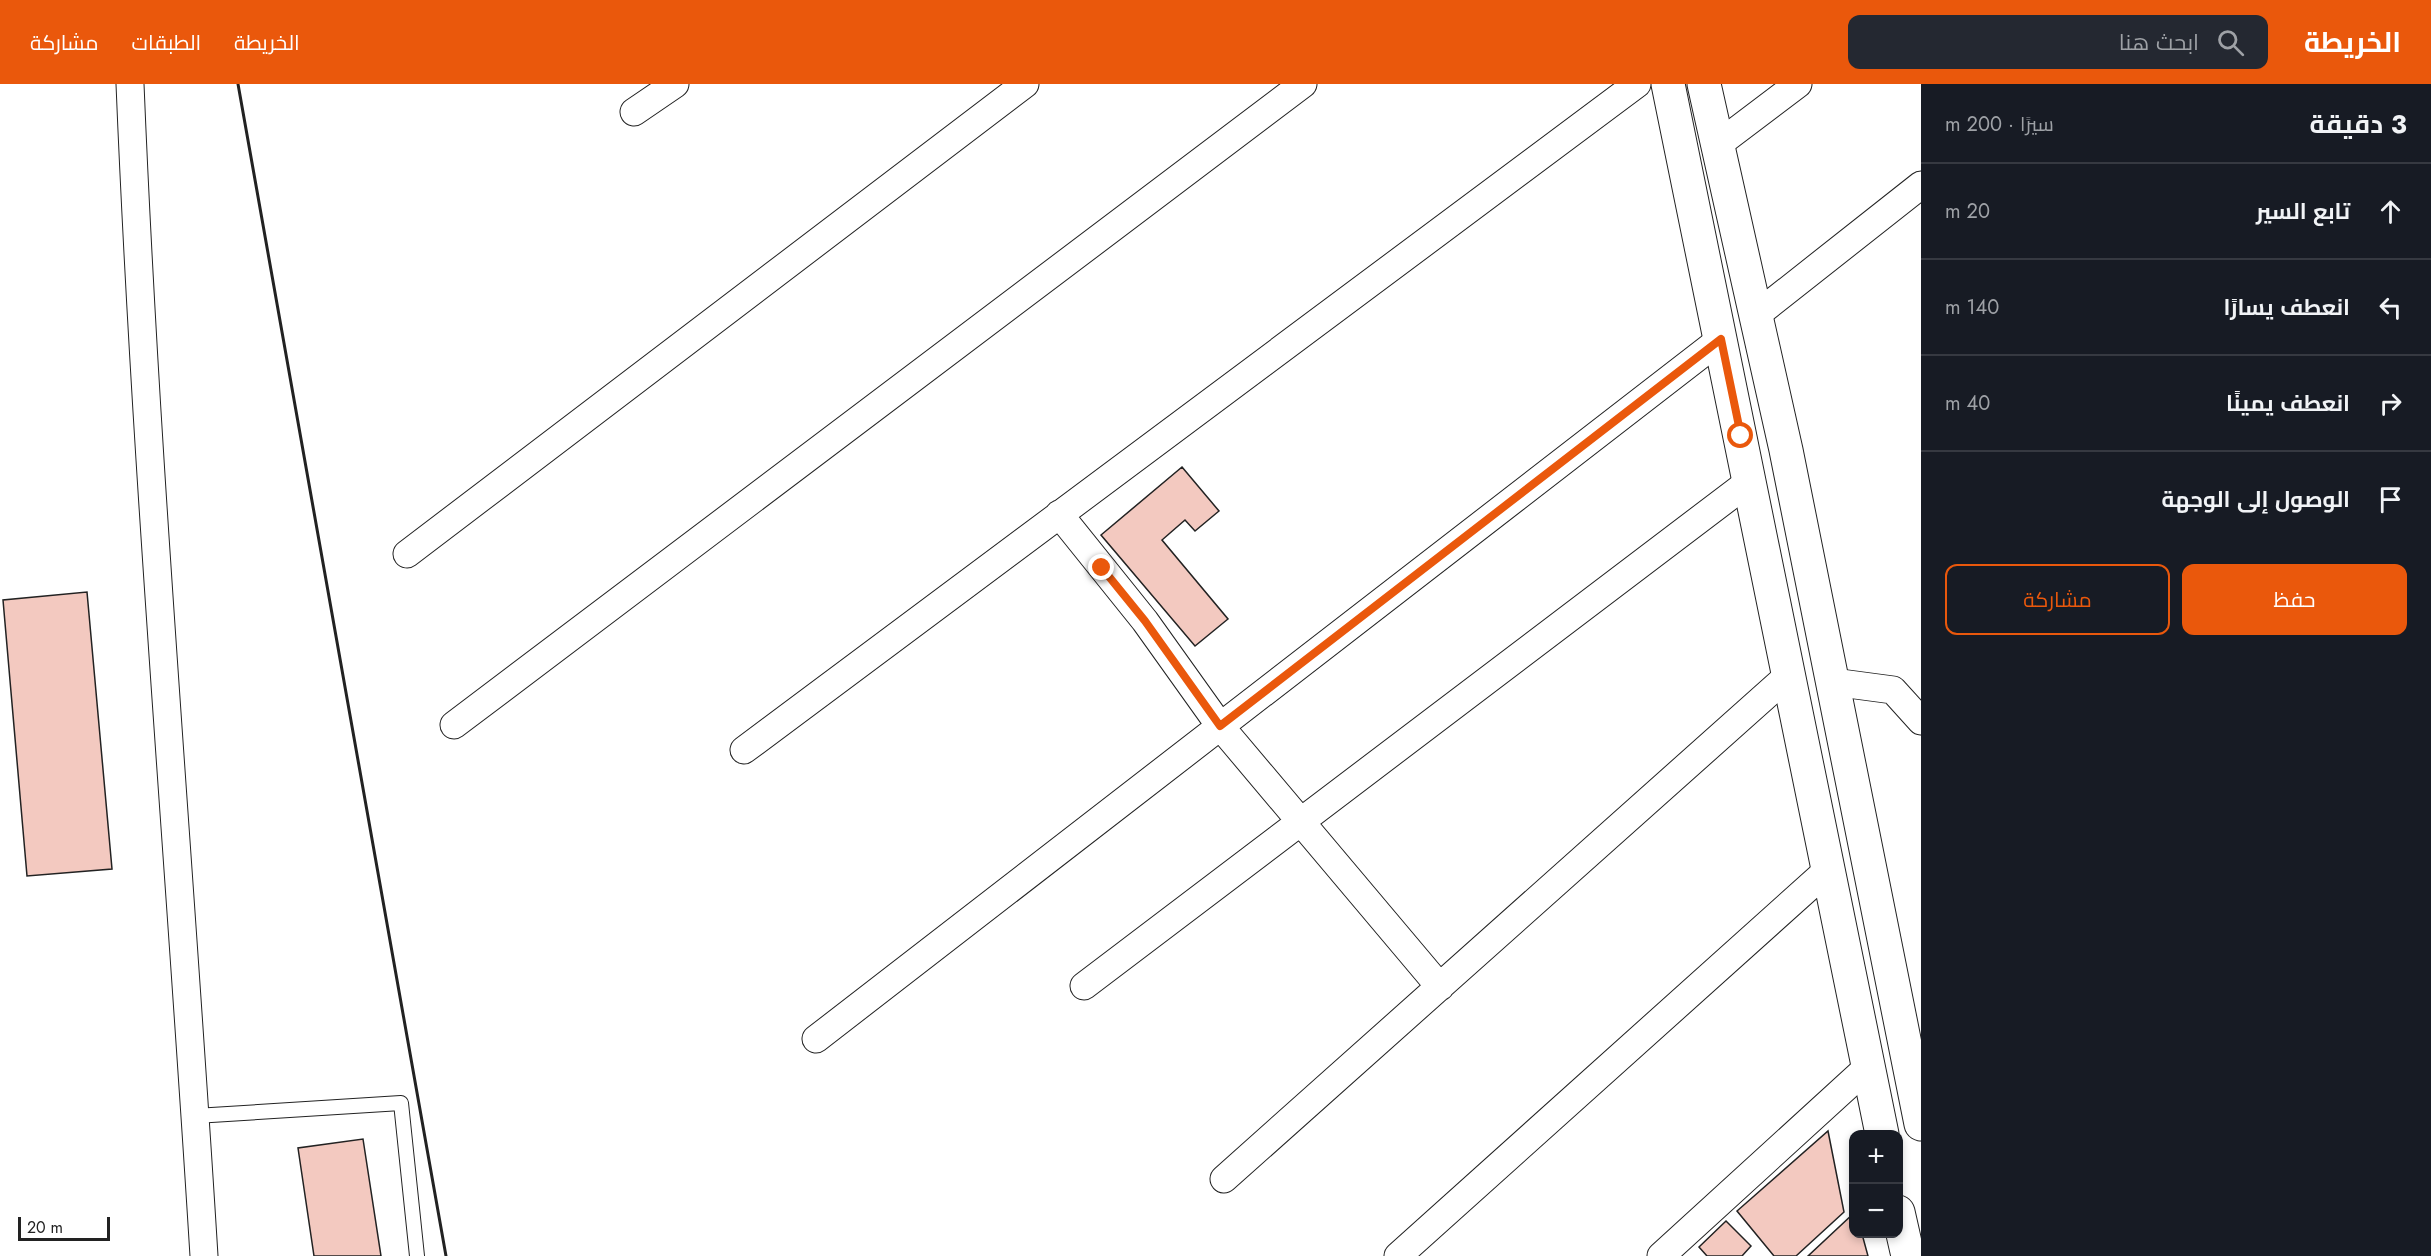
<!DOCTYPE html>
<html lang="ar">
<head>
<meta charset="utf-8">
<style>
	:root { --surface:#171b24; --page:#242831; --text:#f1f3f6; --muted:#9ea1a6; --line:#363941; --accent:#ea580c }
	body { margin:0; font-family:Jost,Cairo,sans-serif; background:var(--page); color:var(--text); direction:rtl }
	.controls { position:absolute; right:18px; bottom:18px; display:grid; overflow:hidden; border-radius:12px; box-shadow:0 3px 9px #0003 }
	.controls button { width:54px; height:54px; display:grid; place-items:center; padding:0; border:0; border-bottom:2px solid var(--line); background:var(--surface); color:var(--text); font:30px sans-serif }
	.scale { position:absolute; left:18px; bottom:15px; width:92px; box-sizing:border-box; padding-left:6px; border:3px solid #222; border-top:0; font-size:16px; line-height:21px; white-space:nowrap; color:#222; -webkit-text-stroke:4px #fff; paint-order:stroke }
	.stop { position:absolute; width:18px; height:18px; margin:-14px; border:4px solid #ea580c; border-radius:50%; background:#fff }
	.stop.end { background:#ea580c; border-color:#fff; box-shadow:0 2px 6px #0008 }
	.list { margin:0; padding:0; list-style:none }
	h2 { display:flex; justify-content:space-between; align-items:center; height:78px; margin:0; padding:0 24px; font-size:26px }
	h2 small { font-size:20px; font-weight:400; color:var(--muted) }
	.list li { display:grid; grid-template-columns:39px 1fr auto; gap:18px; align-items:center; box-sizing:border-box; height:96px; padding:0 24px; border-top:2px solid var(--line) }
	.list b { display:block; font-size:22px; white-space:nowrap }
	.list em { font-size:20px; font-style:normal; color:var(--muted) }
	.actions { display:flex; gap:12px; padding:18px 24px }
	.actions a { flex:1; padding:14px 0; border:2px solid var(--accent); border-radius:12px; text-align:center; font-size:21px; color:var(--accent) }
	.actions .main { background:var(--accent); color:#fff }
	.icon { flex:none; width:33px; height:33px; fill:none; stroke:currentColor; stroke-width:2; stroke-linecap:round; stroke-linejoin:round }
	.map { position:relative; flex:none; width:1921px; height:1172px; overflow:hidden; direction:ltr }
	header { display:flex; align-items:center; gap:36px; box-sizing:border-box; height:84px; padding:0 30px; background:var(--accent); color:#fff }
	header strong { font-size:28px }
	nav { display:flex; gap:33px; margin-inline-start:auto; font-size:21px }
	.search { width:420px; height:54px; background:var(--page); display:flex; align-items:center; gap:15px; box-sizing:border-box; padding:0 21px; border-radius:12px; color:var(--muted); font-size:22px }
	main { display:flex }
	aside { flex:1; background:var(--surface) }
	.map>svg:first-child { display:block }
</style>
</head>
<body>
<header>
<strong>الخريطة</strong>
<div class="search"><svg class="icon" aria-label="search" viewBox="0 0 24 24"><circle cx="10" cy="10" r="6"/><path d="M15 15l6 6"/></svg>ابحث هنا</div>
<nav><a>الخريطة</a><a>الطبقات</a><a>مشاركة</a></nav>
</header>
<main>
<aside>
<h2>3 دقيقة<small>سيرًا · 200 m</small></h2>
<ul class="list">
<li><svg class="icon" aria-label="ahead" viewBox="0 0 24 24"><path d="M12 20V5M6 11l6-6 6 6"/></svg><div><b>تابع السير</b></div><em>20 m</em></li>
<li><svg class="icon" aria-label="left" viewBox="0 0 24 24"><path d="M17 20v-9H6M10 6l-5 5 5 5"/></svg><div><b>انعطف يسارًا</b></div><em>140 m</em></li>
<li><svg class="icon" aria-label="right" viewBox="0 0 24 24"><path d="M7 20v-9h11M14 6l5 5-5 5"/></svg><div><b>انعطف يمينًا</b></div><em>40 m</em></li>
<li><svg class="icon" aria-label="arrive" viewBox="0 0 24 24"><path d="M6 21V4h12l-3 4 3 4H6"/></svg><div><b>الوصول إلى الوجهة</b></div></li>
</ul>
<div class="actions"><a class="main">حفظ</a><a>مشاركة</a></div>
</aside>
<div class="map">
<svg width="1921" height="1172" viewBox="0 0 1921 1172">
	<rect width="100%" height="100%" fill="#fff"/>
	<path fill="#f3c9c0" stroke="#222" stroke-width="1.5" d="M 1182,383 L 1219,427 L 1195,447 L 1185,436 L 1162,456 L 1228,535 L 1195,562 L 1101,451 Z
		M 87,508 L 112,785 L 27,792 L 3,516 Z
		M 1828,1047 L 1844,1128 L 1796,1172 L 1774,1172 L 1737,1127 Z
		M 363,1055 L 381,1172 L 314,1172 L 298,1064 Z
		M 1854,1129 L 1854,1150 L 1862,1150 L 1868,1172 L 1808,1172 Z
		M 1726,1137 L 1751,1162 L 1742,1172 L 1707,1172 L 1699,1163 Z"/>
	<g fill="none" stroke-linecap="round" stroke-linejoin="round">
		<defs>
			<path id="service" d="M 195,1032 L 401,1019 L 417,1172"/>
			<path id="minor" d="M 130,0 C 146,391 180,781 204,1172
				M 634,28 L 675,0
				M 1716,62 L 1798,0
				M 1755,232 L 1921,101
				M 1059,430 L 1145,537 L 1220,642 L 1440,903
				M 407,470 L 1025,0
				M 1833,598 L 1893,606 L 1921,637
				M 454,641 L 1303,0
				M 744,666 L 1637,0
				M 1084,902 L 1750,397
				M 816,955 L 1721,255
				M 1224,1095 L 1790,590
				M 1398,1172 L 1830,784
				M 1661,1172 L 1868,983"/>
			<path id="secondary" d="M 1668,0 L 1882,1050
				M 1704,0 L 1786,366 L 1921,1040
				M 1898,1128 L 1908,1172"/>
		</defs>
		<use href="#service" stroke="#222" stroke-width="16"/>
		<use href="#minor" stroke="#222" stroke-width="29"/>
		<use href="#secondary" stroke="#222" stroke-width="35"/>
		<use href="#service" stroke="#fff" stroke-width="14"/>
		<use href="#minor" stroke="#fff" stroke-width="27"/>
		<use href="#secondary" stroke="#fff" stroke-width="33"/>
		<path stroke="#222" stroke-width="3" d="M 238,0 L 446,1172"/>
	</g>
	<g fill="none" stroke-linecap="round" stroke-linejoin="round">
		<path stroke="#ea580c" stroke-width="8" d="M 1102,484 L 1145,537 L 1220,642 L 1721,255 L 1741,352"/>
	</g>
</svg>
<div class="controls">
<button>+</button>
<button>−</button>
</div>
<div class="scale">20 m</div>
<div class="stop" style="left:1741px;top:352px"></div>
<div class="stop end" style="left:1102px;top:484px"></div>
</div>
</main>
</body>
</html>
